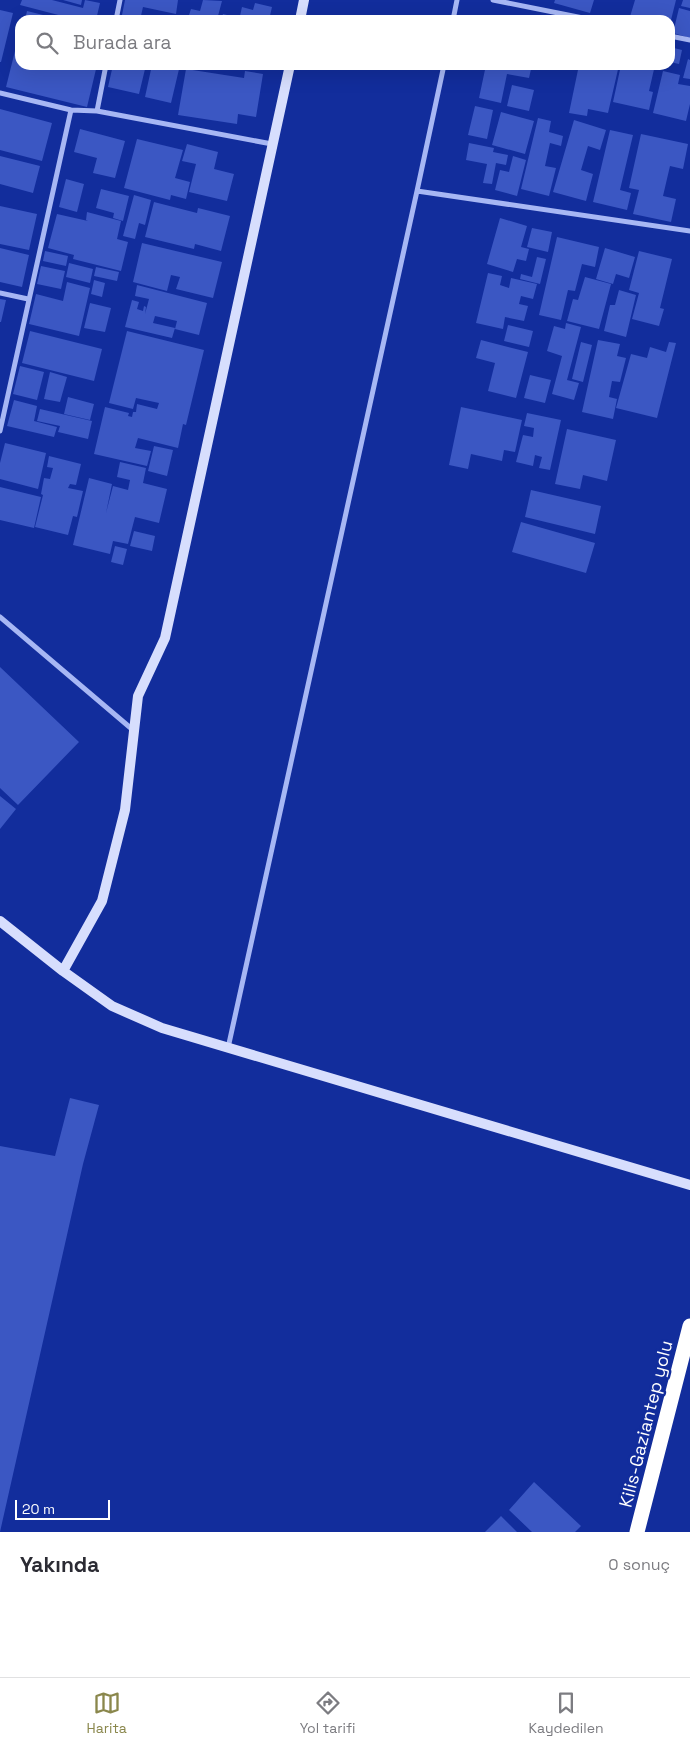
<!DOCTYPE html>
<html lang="tr">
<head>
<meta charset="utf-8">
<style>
	:root { --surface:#fff; --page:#f7f7f7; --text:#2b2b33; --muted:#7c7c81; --line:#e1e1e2; --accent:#8a874c }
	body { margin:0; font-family:"Space Grotesk",sans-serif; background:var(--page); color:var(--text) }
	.scale { position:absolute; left:15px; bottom:12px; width:95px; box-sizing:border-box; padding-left:5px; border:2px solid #fff; border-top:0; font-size:14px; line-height:18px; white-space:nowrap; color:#fff; -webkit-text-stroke:4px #122d9c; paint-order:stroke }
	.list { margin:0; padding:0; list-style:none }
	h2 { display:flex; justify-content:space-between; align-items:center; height:65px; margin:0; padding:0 20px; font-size:21px }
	h2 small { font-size:16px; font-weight:400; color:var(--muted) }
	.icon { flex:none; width:28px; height:28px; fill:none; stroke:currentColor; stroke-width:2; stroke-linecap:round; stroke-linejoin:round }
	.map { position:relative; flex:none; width:690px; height:1532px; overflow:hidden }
	.search { position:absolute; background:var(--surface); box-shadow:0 5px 20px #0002; left:15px; right:15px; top:15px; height:55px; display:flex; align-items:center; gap:12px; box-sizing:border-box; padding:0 18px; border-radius:15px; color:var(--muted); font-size:19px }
	.sheet { height:145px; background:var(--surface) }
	nav { display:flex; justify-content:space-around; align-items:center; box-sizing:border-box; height:70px; border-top:1px solid var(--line); background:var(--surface); font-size:14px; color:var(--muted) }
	nav a { display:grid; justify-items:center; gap:2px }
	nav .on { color:var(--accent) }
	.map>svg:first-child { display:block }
</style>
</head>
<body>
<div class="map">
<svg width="690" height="1532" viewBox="0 0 690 1532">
	<rect width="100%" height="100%" fill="#122d9c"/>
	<path fill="#3b57c3" d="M 22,0 L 52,0 L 83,8 L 85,0 L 100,3 L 96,20 L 65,20 L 66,17 L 20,5 Z
		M 63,0 L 82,0 L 81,5 Z
		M 125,0 L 178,0 L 176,14 L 143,7 L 140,20 L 121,20 Z
		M 203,0 L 222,1 L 218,16 L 213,15 L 212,20 L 196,20 L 188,18 L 191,9 L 200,11 Z
		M 555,0 L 594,0 L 590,13 L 554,3 Z
		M 635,0 L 676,0 L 671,20 L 629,20 Z
		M 683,0 L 690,0 L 690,8 L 681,6 Z
		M 255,3 L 272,7 L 269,20 L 246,20 L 247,18 L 240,16 L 242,7 L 253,10 Z
		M 679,8 L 690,11 L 690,38 L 673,33 Z
		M 0,10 L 13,13 L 1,62 L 0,62 Z
		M 27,11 L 59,19 L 59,20 L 25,20 Z
		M 223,14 L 243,19 L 243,20 L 221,20 Z
		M 148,15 L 160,18 L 159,20 L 147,20 Z
		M 162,16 L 175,19 L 175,20 L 161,20 Z
		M 19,35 L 20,65 L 97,65 L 87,107 L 6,87 Z
		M 670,47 L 682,50 L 679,64 L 670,62 Z
		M 688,59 L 690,60 L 690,79 L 683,78 Z
		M 113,65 L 146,65 L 139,94 L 108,87 Z
		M 152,65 L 180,65 L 171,103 L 145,97 Z
		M 486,65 L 532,65 L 529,78 L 507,74 L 501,103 L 479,98 Z
		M 579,65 L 619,65 L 608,113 L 588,109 L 587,116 L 569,113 Z
		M 621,65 L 655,65 L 649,91 L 653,92 L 649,110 L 613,102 Z
		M 186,69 L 244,78 L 245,71 L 263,74 L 256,117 L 238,114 L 237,124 L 178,115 Z
		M 663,71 L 680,75 L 678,84 L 690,86 L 690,104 L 686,121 L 653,113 Z
		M 512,85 L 534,90 L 529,111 L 507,106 Z
		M 475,106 L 493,110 L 487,139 L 468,135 Z
		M 0,109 L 52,123 L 42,161 L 0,150 Z
		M 501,112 L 534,121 L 525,154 L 492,145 Z
		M 538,118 L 551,121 L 549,132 L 563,136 L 561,146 L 550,143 L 545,166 L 556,168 L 549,196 L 521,189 Z
		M 574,120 L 606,130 L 600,150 L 588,146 L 581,170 L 593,174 L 586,201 L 553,192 Z
		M 80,129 L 125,141 L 115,178 L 93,173 L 97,158 L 74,152 Z
		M 610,130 L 633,135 L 620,190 L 631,193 L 627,210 L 593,202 Z
		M 641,134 L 688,144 L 683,169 L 670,166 L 663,196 L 676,199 L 671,222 L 633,214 L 639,190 L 629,188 Z
		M 137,139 L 183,150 L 175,178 L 190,182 L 186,199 L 171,195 L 170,200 L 124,188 Z
		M 469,143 L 494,148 L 493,152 L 508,155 L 506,165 L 496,163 L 492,184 L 483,183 L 487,164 L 466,160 Z
		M 187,144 L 218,152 L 214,169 L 234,174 L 227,201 L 189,192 L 196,164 L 182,161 Z
		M 0,156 L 40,166 L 33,193 L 0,184 Z
		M 513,156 L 526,160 L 517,196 L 495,190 L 500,170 L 509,172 Z
		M 66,179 L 84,184 L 77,212 L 59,207 Z
		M 101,189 L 129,196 L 123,221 L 113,218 L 114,213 L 96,208 Z
		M 134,195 L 151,200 L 145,225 L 139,223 L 135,239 L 123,236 Z
		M 154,202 L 197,213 L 198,208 L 230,216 L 221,251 L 195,244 L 194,249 L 145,237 Z
		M 0,206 L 37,214 L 29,250 L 0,244 Z
		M 87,212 L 121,221 L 117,239 L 128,242 L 121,271 L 73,259 L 74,255 L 48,248 L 57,214 L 88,221 L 86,220 Z
		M 500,218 L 527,226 L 521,247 L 529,249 L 526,261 L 517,259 L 513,272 L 487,264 Z
		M 532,228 L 552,232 L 548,252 L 527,247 Z
		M 557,237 L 599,247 L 595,267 L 582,264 L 575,291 L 568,290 L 561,320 L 539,315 Z
		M 142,243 L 222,262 L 213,298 L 176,289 L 180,277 L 171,275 L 167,291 L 133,282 Z
		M 0,248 L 29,255 L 22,287 L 0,282 Z
		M 605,248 L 635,257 L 629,278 L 616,274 L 613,284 L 596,279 Z
		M 45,251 L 68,256 L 66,266 L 43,261 Z
		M 639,251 L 672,259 L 660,308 L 664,309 L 659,326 L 632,319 L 639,293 L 629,290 Z
		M 537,257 L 546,259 L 540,284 L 520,279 L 521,274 L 532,277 Z
		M 69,263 L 93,269 L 90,283 L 66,277 Z
		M 41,266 L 65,271 L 61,289 L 37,284 Z
		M 96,267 L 119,272 L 117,281 L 94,276 Z
		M 488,273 L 502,276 L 500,285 L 509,288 L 511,278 L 537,284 L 533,299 L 521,296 L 519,304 L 528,306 L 524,321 L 505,317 L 503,329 L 476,323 Z
		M 585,277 L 611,284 L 599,329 L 567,321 L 573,299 L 578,300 Z
		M 94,280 L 105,283 L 102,297 L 91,294 Z
		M 67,282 L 90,288 L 79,336 L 29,324 L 36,294 L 63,301 Z
		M 137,285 L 207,303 L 199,335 L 175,329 L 177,321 L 155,316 L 153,323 L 175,328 L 172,338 L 125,327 L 132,300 L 139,302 L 137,309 L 143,311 L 144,306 L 146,307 L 145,314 L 149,299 L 135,296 Z
		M 619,290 L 636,295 L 626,337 L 604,331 L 610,305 L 615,305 Z
		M 0,299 L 6,300 L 1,322 L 0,322 Z
		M 90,303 L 111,308 L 105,332 L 84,328 Z
		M 566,323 L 581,327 L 567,380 L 579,383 L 574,400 L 552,394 L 562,356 L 547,351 L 554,326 L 565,329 Z
		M 508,325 L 533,331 L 529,347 L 504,341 Z
		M 30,331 L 102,349 L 94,381 L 22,363 Z
		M 127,331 L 204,350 L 186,425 L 183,424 L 178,448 L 138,438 L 135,448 L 151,451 L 147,466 L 94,454 L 105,407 L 129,413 L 128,416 L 132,417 L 133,412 L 136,412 L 137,404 L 157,409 L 159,403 L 136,398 L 133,409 L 109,403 Z
		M 481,340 L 528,352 L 516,398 L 488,391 L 495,363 L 476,358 Z
		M 598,340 L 620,344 L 617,356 L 626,358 L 620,382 L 612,381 L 609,397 L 617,399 L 613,419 L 582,412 Z
		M 581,342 L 592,345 L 583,382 L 572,379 Z
		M 669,342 L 676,343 L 657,418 L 616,408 L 631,354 L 647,358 L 650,347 L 666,352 Z
		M 20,366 L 44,372 L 37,400 L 13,394 Z
		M 50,372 L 67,377 L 60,402 L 44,399 Z
		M 530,375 L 551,380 L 545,403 L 524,398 Z
		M 68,397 L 94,404 L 90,420 L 64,414 Z
		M 14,400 L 37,406 L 34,421 L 57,427 L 54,437 L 7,426 Z
		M 461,407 L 522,420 L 515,452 L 504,450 L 502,461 L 471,454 L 468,469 L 449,465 Z
		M 40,409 L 92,421 L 88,439 L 58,432 L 60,426 L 37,421 Z
		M 527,413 L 561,420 L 550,470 L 539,468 L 542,457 L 535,455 L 533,466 L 516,462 L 523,435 L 533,437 L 534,428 L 524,426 Z
		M 567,429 L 616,440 L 607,481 L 583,475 L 580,489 L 555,484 Z
		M 5,443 L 46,453 L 38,489 L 0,479 L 0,463 Z
		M 154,446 L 173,450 L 167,476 L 148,471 Z
		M 49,456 L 81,464 L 76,485 L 70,484 L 68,488 L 83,491 L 77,517 L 73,516 L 68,535 L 35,527 L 43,495 L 41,494 L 44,478 L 50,479 L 53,468 L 47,467 Z
		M 120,462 L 146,468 L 143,483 L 167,489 L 159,523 L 135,517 L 128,544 L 113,541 L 110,554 L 73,545 L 89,478 L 112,484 L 106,513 L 113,486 L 128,490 L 130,480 L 117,477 Z
		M 0,487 L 41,497 L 34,528 L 0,520 Z
		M 531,490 L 601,506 L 595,534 L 525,517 Z
		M 521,522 L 595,543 L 586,573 L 512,552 Z
		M 134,531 L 155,536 L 152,551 L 130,546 Z
		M 115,546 L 127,549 L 123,565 L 111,562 Z
		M 0,667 L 79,742 L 18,805 L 0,788 Z
		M 0,796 L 16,809 L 0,829 Z
		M 70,1098 L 99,1105 L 83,1164 L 0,1532 L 0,1146 L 55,1156 Z
		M 534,1482 L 581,1526 L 575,1532 L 532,1532 L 509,1510 Z
		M 501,1516 L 517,1532 L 485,1532 Z"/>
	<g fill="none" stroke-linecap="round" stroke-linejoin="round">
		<path stroke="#a7b7f4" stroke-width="5" d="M 493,0 L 593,20
			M 116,20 L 120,0
			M 453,20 L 457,0
			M 670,36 L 690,40
			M 444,65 L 417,191 L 690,231
			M 0,93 L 71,110 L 97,111 L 272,144
			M 97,111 L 106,65
			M 0,293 L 28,299
			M 0,431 L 71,110
			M 0,617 L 133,730
			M 228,1048 L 417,191"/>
		<path stroke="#d7defd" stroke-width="10" d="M 300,20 L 304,0
			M 0,921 L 63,971 L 102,901 L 125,810 L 138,696 L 165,638 L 290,65
			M 63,971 L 112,1006 L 162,1028 L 690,1185"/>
		<path stroke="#fff" stroke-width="15" d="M 637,1532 L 690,1326"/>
	</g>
	<g text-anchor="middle" stroke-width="5" stroke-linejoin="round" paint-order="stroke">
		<g font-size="18" fill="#fff" stroke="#122d9c">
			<text transform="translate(646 1424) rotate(-76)" y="6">Kilis-Gaziantep yolu</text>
		</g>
	</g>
</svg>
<div class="scale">20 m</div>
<div class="search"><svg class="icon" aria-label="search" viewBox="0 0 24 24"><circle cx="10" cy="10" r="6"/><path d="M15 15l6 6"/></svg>Burada ara</div>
</div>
<section class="sheet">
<h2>Yakında<small>0 sonuç</small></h2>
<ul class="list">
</ul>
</section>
<nav>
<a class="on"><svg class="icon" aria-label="map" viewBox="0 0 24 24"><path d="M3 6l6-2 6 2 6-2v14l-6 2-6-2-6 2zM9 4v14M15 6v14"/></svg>Harita</a>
<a><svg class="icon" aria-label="directions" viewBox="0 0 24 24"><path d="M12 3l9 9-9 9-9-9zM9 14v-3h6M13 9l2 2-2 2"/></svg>Yol tarifi</a>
<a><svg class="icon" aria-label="saved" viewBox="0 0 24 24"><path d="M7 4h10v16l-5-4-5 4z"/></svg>Kaydedilen</a>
</nav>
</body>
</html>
